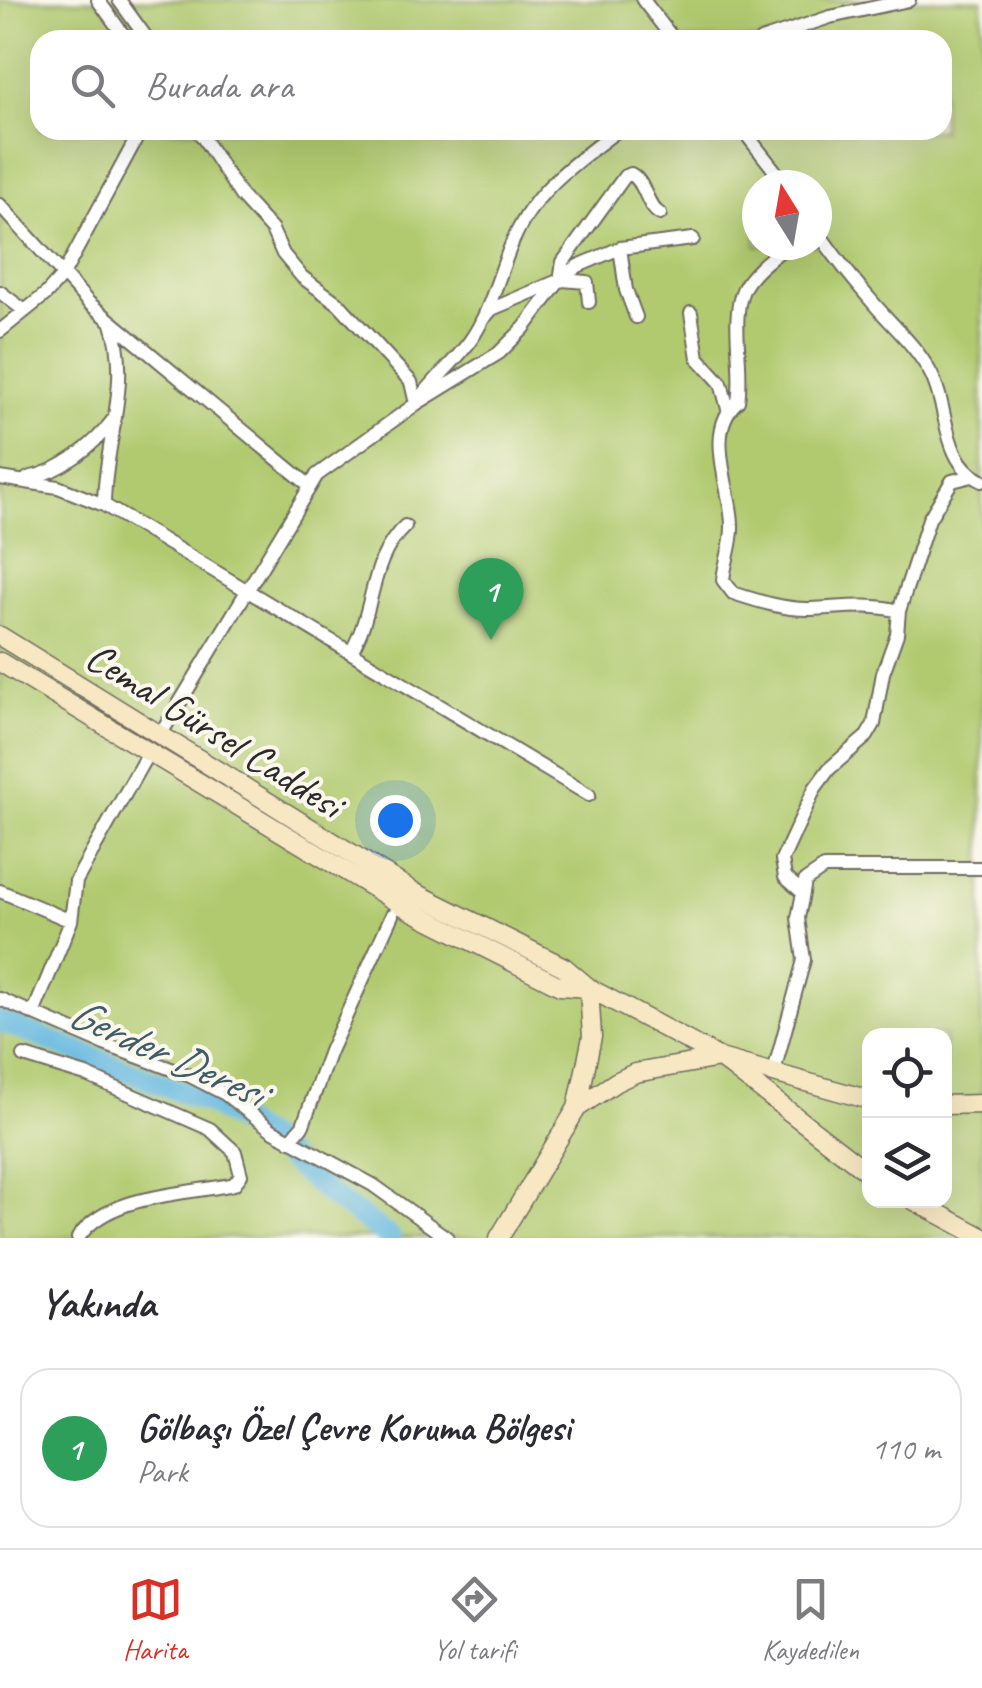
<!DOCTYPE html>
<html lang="tr">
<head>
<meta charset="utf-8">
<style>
	:root { --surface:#fff; --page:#f7f7f7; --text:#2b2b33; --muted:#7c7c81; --line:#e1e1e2; --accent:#d93025 }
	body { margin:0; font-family:Caveat,sans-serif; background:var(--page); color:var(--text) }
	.controls { position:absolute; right:30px; bottom:30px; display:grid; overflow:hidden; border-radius:20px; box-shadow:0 10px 40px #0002 }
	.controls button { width:90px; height:90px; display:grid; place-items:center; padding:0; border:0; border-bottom:2px solid var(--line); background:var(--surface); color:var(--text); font:50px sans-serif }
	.compass { position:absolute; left:742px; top:170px; width:90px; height:90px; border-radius:50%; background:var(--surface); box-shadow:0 10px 40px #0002; rotate:349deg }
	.you { position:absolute; left:395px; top:820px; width:35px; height:35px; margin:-25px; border:8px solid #fff; border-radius:50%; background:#1a73e8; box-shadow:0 0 0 15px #1a73e833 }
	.badge { display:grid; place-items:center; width:65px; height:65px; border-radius:50%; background:var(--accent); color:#fff; font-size:32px; font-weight:700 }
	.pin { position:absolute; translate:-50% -82px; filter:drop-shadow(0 2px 5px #0008) }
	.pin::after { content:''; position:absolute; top:52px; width:35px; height:30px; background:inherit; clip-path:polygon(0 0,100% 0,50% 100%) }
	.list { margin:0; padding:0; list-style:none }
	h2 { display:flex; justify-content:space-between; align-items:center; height:130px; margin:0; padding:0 40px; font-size:42px }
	h2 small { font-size:32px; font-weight:400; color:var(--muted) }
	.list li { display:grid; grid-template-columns:65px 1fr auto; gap:30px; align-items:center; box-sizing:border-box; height:160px; margin:0 20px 20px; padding:0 20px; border:2px solid var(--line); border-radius:30px }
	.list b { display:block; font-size:38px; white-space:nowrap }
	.list p { margin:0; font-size:32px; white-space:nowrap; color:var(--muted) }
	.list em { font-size:32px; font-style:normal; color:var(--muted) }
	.icon { flex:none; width:55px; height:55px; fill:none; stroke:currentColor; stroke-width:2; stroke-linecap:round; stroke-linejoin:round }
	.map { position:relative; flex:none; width:982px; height:1238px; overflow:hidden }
	.search { position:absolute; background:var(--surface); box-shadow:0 10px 40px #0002; left:30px; right:30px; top:30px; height:110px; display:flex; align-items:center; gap:25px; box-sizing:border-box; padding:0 35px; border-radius:30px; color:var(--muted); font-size:38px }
	.sheet { height:310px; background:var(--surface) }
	nav { display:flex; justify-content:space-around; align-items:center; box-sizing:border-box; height:140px; border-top:2px solid var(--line); background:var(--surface); font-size:28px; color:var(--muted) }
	nav a { display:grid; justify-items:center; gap:5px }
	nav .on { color:var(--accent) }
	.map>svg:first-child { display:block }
</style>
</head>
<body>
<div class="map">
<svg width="982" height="1238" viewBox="0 0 982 1238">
	<rect width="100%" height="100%" fill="#fbf7ec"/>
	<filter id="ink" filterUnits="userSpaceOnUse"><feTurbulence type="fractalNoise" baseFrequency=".01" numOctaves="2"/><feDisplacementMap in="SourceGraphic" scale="20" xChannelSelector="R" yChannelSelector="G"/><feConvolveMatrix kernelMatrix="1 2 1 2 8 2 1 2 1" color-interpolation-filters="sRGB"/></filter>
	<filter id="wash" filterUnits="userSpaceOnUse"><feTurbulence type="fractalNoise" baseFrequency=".0048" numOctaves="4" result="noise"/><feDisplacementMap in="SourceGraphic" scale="40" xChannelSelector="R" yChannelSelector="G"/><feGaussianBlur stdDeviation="2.25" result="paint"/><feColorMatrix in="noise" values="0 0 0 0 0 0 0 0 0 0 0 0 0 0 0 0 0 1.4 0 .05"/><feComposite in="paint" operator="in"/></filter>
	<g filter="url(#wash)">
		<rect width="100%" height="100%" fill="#ece3c3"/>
		<path fill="#b1ca70" stroke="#6e7a4e" stroke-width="2.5" fill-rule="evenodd" d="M 0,0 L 982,0 L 982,1238 L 0,1238 ZM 40,40 L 942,40 L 942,130 L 40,130 ZM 757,185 L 817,185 L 817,245 L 757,245 ZM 870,1036 L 944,1036 L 944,1200 L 870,1200 Z"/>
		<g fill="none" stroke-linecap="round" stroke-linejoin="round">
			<path stroke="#64b8e0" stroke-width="22" d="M 0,1021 L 207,1102 L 263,1137 L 326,1192 L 390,1238"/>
		</g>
	</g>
	<g filter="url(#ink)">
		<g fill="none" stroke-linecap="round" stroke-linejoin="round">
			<defs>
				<path id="street" d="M 98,0 L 127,40
					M 119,0 L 148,40
					M 643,0 L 674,40
					M 761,40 L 830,17 L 909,0
					M 198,130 L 241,196 L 272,230 L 283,254 L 302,277 L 339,304 L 411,382 L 416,404
					M 743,130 L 786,185
					M 0,205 L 89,303 L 310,486
					M 817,231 C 835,257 854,281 875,305 C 894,327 916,346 930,372 C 950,408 940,460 982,481
					M 788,245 C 774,256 751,272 743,290 C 730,321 744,367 738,401 C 703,430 731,487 732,524 C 733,543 725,561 723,580 L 733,593 C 757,601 786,610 811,609 C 841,608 869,603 899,611
					M 620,248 L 626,290 L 636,317
					M 562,280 L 587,282 L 589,302
					M 0,292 L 25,311
					M 691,313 L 698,358 L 721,383 L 728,409
					M 482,320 L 492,309 L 560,280 L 563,262 L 625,176 L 631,174 C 646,182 645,205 660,214
					M 0,331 L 46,294 L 63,275 L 141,130
					M 419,400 C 435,378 455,362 470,341 C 489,314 498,278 510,248 C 532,191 571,166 618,130
					M 0,478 L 58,487 L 104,505 L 589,795
					M 28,478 C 60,472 94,446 113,420
					M 104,505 C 104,445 132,382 112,324
					M 351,652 C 376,610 368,561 405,526
					M 159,737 L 317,475 L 416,404 L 499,353 L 524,328 L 560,280 L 578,266 L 620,248 L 693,239
					M 0,891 L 71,921
					M 803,893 L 805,881 L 824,868 L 982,868
					M 0,999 L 104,1044 L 190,1076 L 225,1094 L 272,1130 L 373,1185 L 447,1238
					M 33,1014 L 71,921 L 76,881 L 148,753
					M 24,1056 L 86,1075 L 210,1129 L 235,1152 L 241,1175 L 234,1184 C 186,1195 108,1193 78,1238
					M 773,1075 L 804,960 L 798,918 L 803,893 L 785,877 L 782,860 L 815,788 L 829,769 L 867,736 L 874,724 L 883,673 L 897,634 L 899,611 L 929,519 L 952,481 L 972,476
					M 290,1141 L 303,1125 L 330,1051 L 392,915"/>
				<path id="secondary" d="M 0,636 L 414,892 L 564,967 L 589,988 L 720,1058 L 870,1174
					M 0,662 L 410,910 L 560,986 L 589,988
					M 944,1105 L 982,1104
					M 577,1108 L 616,1082 L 635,1073 L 720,1058 L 870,1100
					M 913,1200 L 982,1237
					M 499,1238 L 577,1108 L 592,1037 L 589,988"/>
			</defs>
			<use href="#street" stroke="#6f6b60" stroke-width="16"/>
			<use href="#secondary" stroke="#6f6b60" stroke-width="21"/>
			<use href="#street" stroke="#fff" stroke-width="12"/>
			<use href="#secondary" stroke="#f7e8c3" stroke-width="18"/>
		</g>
	</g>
	<g text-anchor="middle" stroke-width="8" stroke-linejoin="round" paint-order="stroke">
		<g font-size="42" fill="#2b2b2b" stroke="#fbf7ec">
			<text transform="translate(215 729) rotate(32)" y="15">Cemal Gürsel Caddesi</text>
		</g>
		<g font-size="45" font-style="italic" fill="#3f5c6a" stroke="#fbf7ec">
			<text transform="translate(167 1051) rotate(24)" y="16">Gerder Deresi</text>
		</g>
	</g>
</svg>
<div class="controls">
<button><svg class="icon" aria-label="locate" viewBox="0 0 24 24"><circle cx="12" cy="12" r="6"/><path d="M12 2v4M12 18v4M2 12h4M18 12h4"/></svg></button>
<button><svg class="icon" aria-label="layers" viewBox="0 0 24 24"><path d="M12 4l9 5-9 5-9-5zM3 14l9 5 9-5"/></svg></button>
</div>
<svg class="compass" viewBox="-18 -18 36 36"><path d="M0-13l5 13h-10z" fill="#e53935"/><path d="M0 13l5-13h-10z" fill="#7c7c81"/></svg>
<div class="you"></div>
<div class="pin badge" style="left:491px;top:640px;background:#2e9e5b">1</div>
<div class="search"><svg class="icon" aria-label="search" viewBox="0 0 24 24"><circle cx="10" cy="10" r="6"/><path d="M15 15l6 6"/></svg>Burada ara</div>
</div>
<section class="sheet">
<h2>Yakında<small></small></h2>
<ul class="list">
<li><span class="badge" style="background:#2e9e5b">1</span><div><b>Gölbaşı Özel Çevre Koruma Bölgesi</b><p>Park</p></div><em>110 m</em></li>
</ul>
</section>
<nav>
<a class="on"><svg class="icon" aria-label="map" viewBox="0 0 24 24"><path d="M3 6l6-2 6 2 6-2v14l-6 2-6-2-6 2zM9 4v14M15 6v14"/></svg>Harita</a>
<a><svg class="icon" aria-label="directions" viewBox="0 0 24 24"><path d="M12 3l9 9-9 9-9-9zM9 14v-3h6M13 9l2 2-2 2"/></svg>Yol tarifi</a>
<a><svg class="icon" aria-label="saved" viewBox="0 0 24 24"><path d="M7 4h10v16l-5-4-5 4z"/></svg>Kaydedilen</a>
</nav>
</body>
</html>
